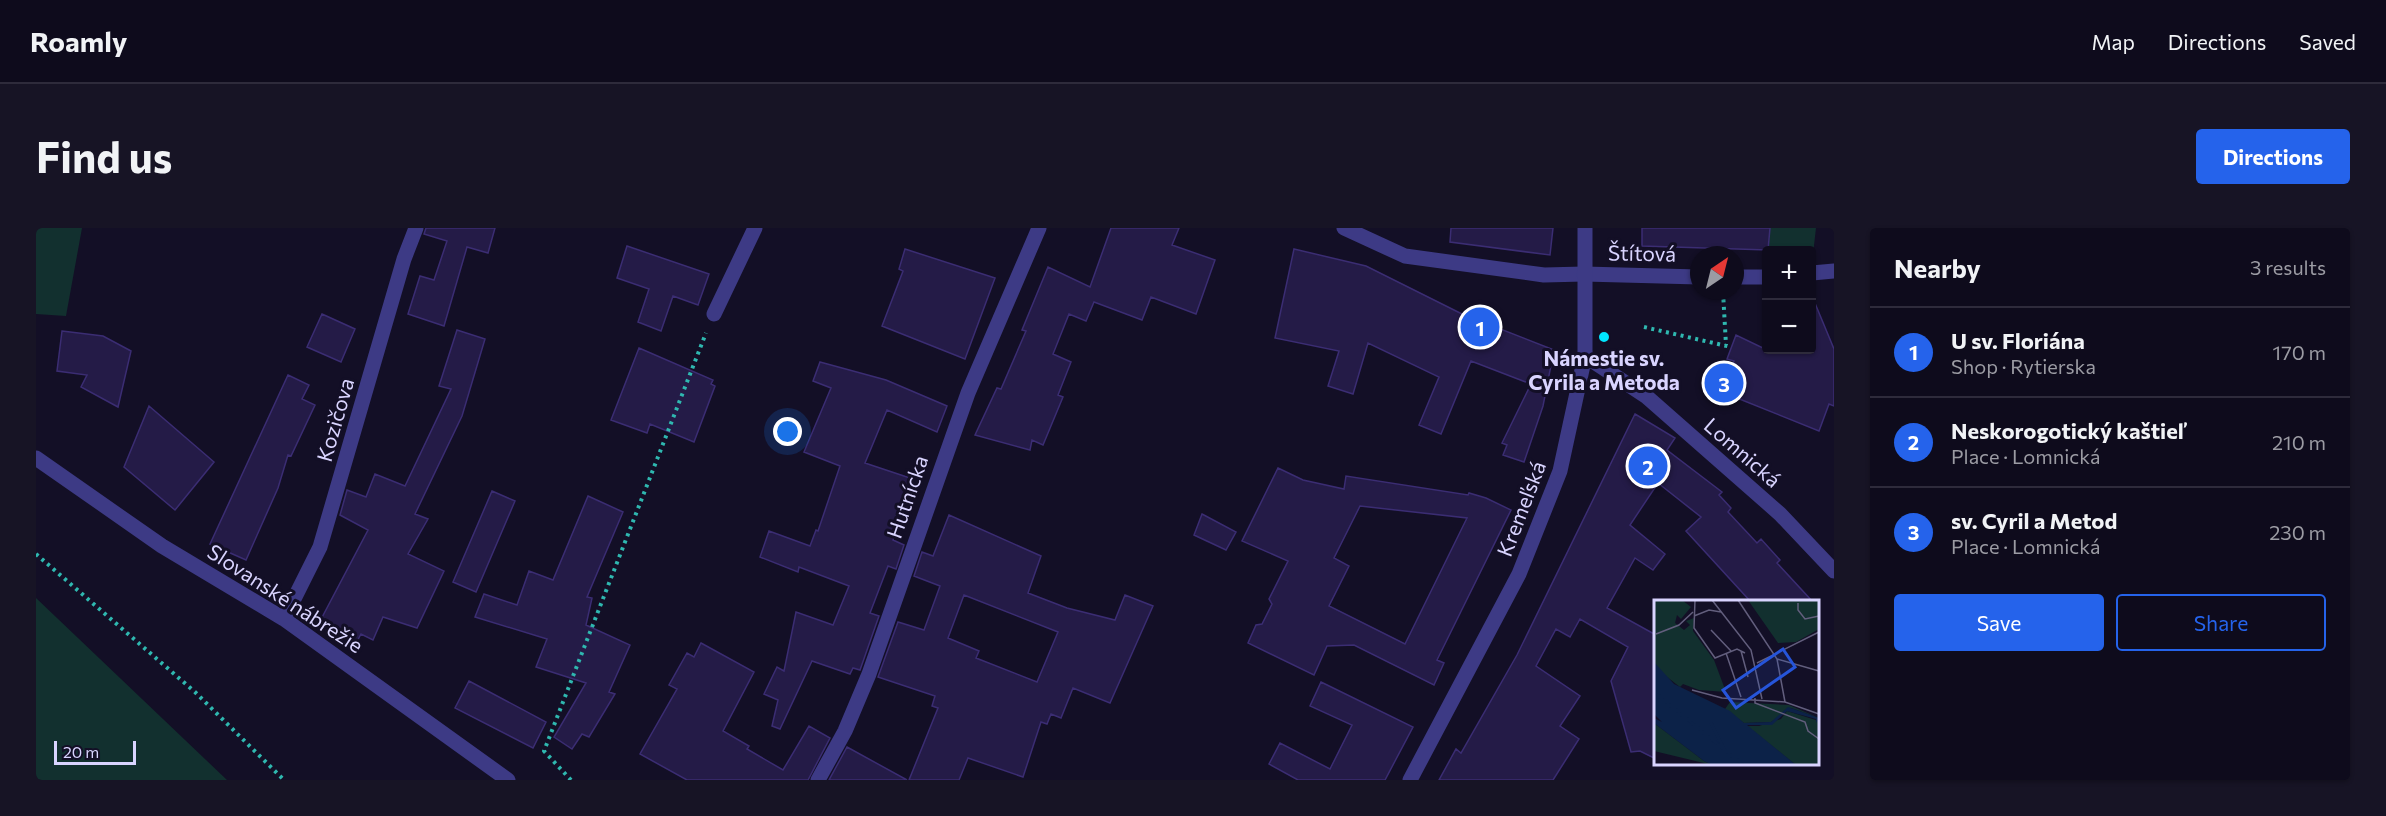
<!DOCTYPE html>
<html lang="en">
<head>
<meta charset="utf-8">
<style>
	:root { --surface:#0e0b1c; --page:#171425; --text:#f1f3f6; --muted:#9b9ba3; --line:#2e2b3b; --accent:#2563eb }
	body { margin:0; font-family:Commissioner,sans-serif; background:var(--page); color:var(--text) }
	.controls { position:absolute; right:18px; top:18px; display:grid; overflow:hidden; border-radius:6px; box-shadow:0 2px 4px #0004 }
	.controls button { width:54px; height:54px; display:grid; place-items:center; padding:0; border:0; border-bottom:2px solid var(--line); background:var(--surface); color:var(--text); font:30px sans-serif }
	.compass { position:absolute; left:1654px; top:18px; width:54px; height:54px; border-radius:50%; background:var(--surface); box-shadow:0 2px 4px #0004; rotate:35deg }
	.scale { position:absolute; left:18px; bottom:15px; width:82px; box-sizing:border-box; padding-left:6px; border:3px solid #d9d4ff; border-top:0; font-size:16px; line-height:21px; white-space:nowrap; color:#d9d4ff; -webkit-text-stroke:4px #130f26; paint-order:stroke }
	.you { position:absolute; left:752px; top:204px; width:21px; height:21px; margin:-15px; border:4px solid #fff; border-radius:50%; background:#1a73e8; box-shadow:0 0 0 9px #1a73e833 }
	.badge { display:grid; place-items:center; width:39px; height:39px; border-radius:50%; background:var(--accent); color:#fff; font-size:20px; font-weight:700 }
	.pin { position:absolute; translate:-50% -50%; border:3px solid #fff; box-shadow:0 2px 6px #0006 }
	.list { margin:0; padding:0; list-style:none }
	h2 { display:flex; justify-content:space-between; align-items:center; height:78px; margin:0; padding:0 24px; font-size:26px }
	h2 small { font-size:20px; font-weight:400; color:var(--muted) }
	.list li { display:grid; grid-template-columns:39px 1fr auto; gap:18px; align-items:center; box-sizing:border-box; height:90px; padding:0 24px; border-top:2px solid var(--line) }
	.list b { display:block; font-size:22px; white-space:nowrap }
	.list p { margin:0; font-size:20px; white-space:nowrap; color:var(--muted) }
	.list em { font-size:20px; font-style:normal; color:var(--muted) }
	.actions { display:flex; gap:12px; padding:18px 24px }
	.actions a { flex:1; padding:14px 0; border:2px solid var(--accent); border-radius:6px; text-align:center; font-size:21px; color:var(--accent) }
	.actions .main { background:var(--accent); color:#fff }
	.map { position:relative; flex:none; width:1798px; height:552px; overflow:hidden; border-radius:6px }
	header { display:flex; align-items:center; gap:36px; box-sizing:border-box; height:84px; padding:0 30px; background:var(--surface); border-bottom:2px solid var(--line) }
	header strong { font-size:28px }
	nav { display:flex; gap:33px; margin-inline-start:auto; font-size:21px }
	.intro { display:flex; align-items:center; justify-content:space-between; box-sizing:border-box; height:144px; padding:0 36px }
	h1 { margin:0; font-size:42px }
	.button { padding:15px 27px; border-radius:6px; background:var(--accent); color:#fff; font-size:21px; font-weight:700 }
	main { display:flex; gap:36px; padding:0 36px }
	aside { flex:1; background:var(--surface); border-radius:6px; box-shadow:0 2px 4px #0004 }
	.map>svg:first-child { display:block }
</style>
</head>
<body>
<header>
<strong>Roamly</strong>
<nav><a>Map</a><a>Directions</a><a>Saved</a></nav>
</header>
<div class="intro"><h1>Find us</h1><a class="button">Directions</a></div>
<main>
<div class="map">
<svg width="1798" height="552" viewBox="0 0 1798 552">
	<rect width="100%" height="100%" fill="#130f26"/>
	<path fill="#12302f" d="M 0,0 L 46,0 L 30,88 L 0,86 Z
		M 1734,0 L 1780,0 L 1776,35 L 1776,22 L 1732,22 Z
		M 0,370 L 191,552 L 0,552 Z"/>
	<path fill="#241b47" stroke="#3b2d73" stroke-width="1.5" fill-rule="evenodd" d="M 390,0 L 459,0 L 452,25 L 431,19 L 408,98 L 372,86 L 384,48 L 398,52 L 411,13 L 388,6 Z
		M 1075,0 L 1143,0 L 1136,17 L 1179,32 L 1160,86 L 1115,69 L 1106,92 L 1058,74 L 1050,93 L 1033,86 L 1017,126 L 1035,134 L 1022,167 L 1027,169 L 1007,217 L 996,212 L 994,222 L 939,207 L 961,160 L 965,161 L 990,103 L 986,102 L 1012,39 L 1054,59 Z
		M 1415,0 L 1517,0 L 1514,27 L 1414,14 Z
		M 1606,0 L 1734,0 L 1732,22 L 1606,18 Z
		M 591,18 L 673,46 L 662,77 L 637,68 L 625,103 L 602,94 L 613,61 L 581,50 Z
		M 869,21 L 959,50 L 929,131 L 846,98 L 867,43 L 863,41 Z
		M 1258,21 L 1330,38 L 1426,86 L 1518,122 L 1507,178 L 1488,234 L 1467,227 L 1471,217 L 1466,215 L 1495,156 L 1435,133 L 1405,206 L 1383,197 L 1403,149 L 1332,115 L 1317,166 L 1292,158 L 1303,123 L 1239,110 Z
		M 1776,68 L 1798,121 L 1798,178 L 1793,176 L 1783,203 L 1696,168 L 1704,147 L 1695,143 L 1698,133 L 1691,131 L 1700,107 L 1731,122 L 1776,122 Z
		M 286,86 L 319,101 L 305,134 L 271,119 Z
		M 421,102 L 449,111 L 426,188 L 379,286 L 392,291 L 372,326 L 408,343 L 381,400 L 347,389 L 337,412 L 325,406 L 318,419 L 282,397 L 332,302 L 304,287 L 311,262 L 330,269 L 339,246 L 369,258 L 415,161 L 403,158 Z
		M 26,103 L 67,108 L 95,123 L 82,179 L 45,159 L 51,147 L 21,143 Z
		M 603,120 L 677,152 L 675,156 L 679,158 L 658,214 L 614,196 L 611,205 L 575,192 Z
		M 784,134 L 850,152 L 911,178 L 901,204 L 851,182 L 829,235 L 877,251 L 857,312 L 868,317 L 860,341 L 852,338 L 834,385 L 843,388 L 824,442 L 817,440 L 814,446 L 776,433 L 744,501 L 736,498 L 742,472 L 728,466 L 741,439 L 748,443 L 760,384 L 797,397 L 813,358 L 763,339 L 762,344 L 724,329 L 733,303 L 774,318 L 780,302 L 782,303 L 804,238 L 768,224 L 795,160 L 777,153 Z
		M 252,147 L 273,157 L 266,171 L 279,177 L 255,228 L 252,227 L 242,260 L 210,332 L 174,316 Z
		M 113,178 L 178,234 L 139,282 L 88,239 Z
		M 1599,186 L 1639,210 L 1631,222 L 1686,264 L 1683,267 L 1695,280 L 1692,284 L 1721,315 L 1725,311 L 1744,332 L 1741,335 L 1777,374 L 1715,374 L 1650,303 L 1665,289 L 1622,255 L 1594,297 L 1629,326 L 1617,342 L 1599,330 L 1571,380 L 1620,407 L 1620,531 L 1604,523 L 1595,524 L 1575,453 L 1592,419 L 1544,391 L 1534,409 L 1520,401 L 1500,438 L 1544,468 L 1524,498 L 1543,511 L 1517,552 L 1403,552 L 1420,521 L 1425,525 L 1481,427 Z
		M 1242,240 L 1267,252 L 1308,261 L 1310,248 L 1432,267 L 1433,265 L 1450,270 L 1475,282 L 1401,432 L 1408,435 L 1398,457 L 1318,417 L 1291,418 L 1278,447 L 1212,415 L 1220,397 L 1226,396 L 1236,376 L 1233,371 L 1252,333 L 1206,313 ZM 1324,278 L 1431,290 L 1369,416 L 1293,378 L 1313,338 L 1298,330 Z
		M 456,263 L 479,273 L 440,364 L 417,354 Z
		M 552,268 L 587,284 L 551,369 L 556,370 L 550,397 L 594,417 L 573,464 L 579,466 L 553,509 L 546,506 L 536,521 L 518,509 L 550,455 L 500,439 L 511,411 L 439,389 L 448,366 L 481,377 L 493,343 L 517,352 Z
		M 1166,286 L 1200,304 L 1190,322 L 1158,307 Z
		M 913,287 L 1005,328 L 992,365 L 1031,380 L 1079,392 L 1089,367 L 1117,378 L 1074,475 L 1037,460 L 1025,490 L 1015,486 L 1011,496 L 1005,494 L 987,549 L 932,530 L 923,552 L 873,552 L 902,480 L 896,478 L 899,468 L 842,449 L 862,394 L 888,402 L 904,358 L 878,348 L 886,324 L 897,328 ZM 928,367 L 1022,404 L 1001,454 L 940,430 L 943,423 L 912,410 Z
		M 665,415 L 718,444 L 687,503 L 713,518 L 711,521 L 747,542 L 773,498 L 794,510 L 772,552 L 651,552 L 604,526 L 641,461 L 633,457 L 651,425 L 658,429 Z
		M 433,453 L 510,494 L 497,520 L 419,480 Z
		M 1285,454 L 1377,499 L 1349,552 L 1262,552 L 1233,536 L 1244,515 L 1294,541 L 1316,497 L 1274,478 Z
		M 811,519 L 871,552 L 793,552 Z"/>
	<g fill="none" stroke-linecap="round" stroke-linejoin="round">
		<path stroke="#2fb8b0" stroke-width="4" stroke-dasharray="3 4.5" stroke-linecap="butt" d="M 1687,64 L 1690,117
			M 1608,99 L 1695,119
			M 0,326 L 159,464 L 248,552
			M 535,552 L 508,523 L 670,105"/>
		<path stroke="#3d3a85" stroke-width="15" d="M 1308,0 L 1369,28 L 1508,47 L 1548,46"/>
		<path stroke="#3d3a85" stroke-width="15" d="M 1776,45 L 1798,43
			M 1548,46 L 1663,49
			M 1699,49 L 1730,49
			M 678,86 L 719,0
			M 1549,128 L 1611,169 L 1744,286 L 1798,343
			M 0,230 L 126,318 L 248,391 L 472,552
			M 248,391 L 284,319 L 368,31 L 380,0
			M 782,552 L 809,503 L 833,446 L 932,165 L 1003,0"/>
		<path stroke="#3d3a85" stroke-width="15" d="M 1374,552 L 1483,346 L 1524,243 L 1549,128 L 1549,0"/>
	</g>
	<circle fill="#00e5ff" stroke="#130f26" stroke-width="2" cx="1568" cy="109" r="6"/>
	<g text-anchor="middle" stroke-width="6" stroke-linejoin="round" paint-order="stroke">
		<g font-size="21" fill="#d9d4ff" stroke="#130f26">
			<text transform="translate(1606 26) rotate(1)" y="7">Štítová</text>
			<text transform="translate(300 192) rotate(-74)" y="7">Kozičova</text>
			<text transform="translate(1706 225) rotate(41)" y="7">Lomnická</text>
			<text transform="translate(872 269) rotate(-71)" y="7">Hutnícka</text>
			<text transform="translate(1486 281) rotate(-69)" y="7">Kremeľská</text>
			<text transform="translate(249 371) rotate(33)" y="7">Slovanské nábrežie</text>
		</g>
		<g font-size="21" font-weight="bold" fill="#d9d4ff" stroke="#130f26">
			<text x="1568" y="138">Námestie sv.<tspan x="1568" dy="24">Cyrila a Metoda</tspan></text>
		</g>
	</g>
	<g transform="translate(1618 372)">
		<rect width="165" height="165" fill="#130f26"/>
		<path d="M 0,0 L 28,0 L 37,7 L 27,19 L 23,15 L 21,23 L 30,30 L 36,25 L 32,21 L 40,18 L 39,31 L 60,60 L 72,92 L 45,90 L 29,84 L 26,87 L 4,70 L 0,62 ZM 94,0 L 165,0 L 165,29 L 142,42 L 124,43 ZM 76,102 L 135,105 L 165,118 L 137,108 L 117,122 L 90,123 L 71,109 ZM 133,111 L 165,121 L 165,165 L 142,165 L 93,126 L 105,126 L 127,119 ZM 0,123 L 50,161 L 58,165 L 0,151 Z" fill="#12302f"/>
		<path d="M 0,62 L 20,84 L 76,111 L 90,123 L 117,122 L 134,107 L 165,118 L 162,123 L 162,119 L 133,111 L 118,125 L 93,125 L 142,165 L 58,165 L 50,161 L 0,123 L 0,118 L 8,122 L 0,114 Z" fill="#0c2248"/>
		<path fill="none" stroke="#0c2248" stroke-width="3" d="M 0,92 L 89,165M 57,104 L 57,123 L 70,149"/>
		<path fill="none" stroke="#625e7d" stroke-width="1.5" d="M 41,0 L 40,28 L 61,58 L 83,49 L 91,53M 58,0 L 97,50 L 108,99M 84,0 L 123,59 L 131,102M 144,3 L 144,10 L 151,19 L 165,16M 40,16 L 55,10 L 67,12M 57,30 L 77,51M 2,34 L 25,25 L 39,12M 87,51 L 94,77M 72,53 L 87,97M 123,59 L 165,71M 103,63 L 165,32M 38,90 L 68,98 L 131,102 L 165,114M 101,98 L 101,103 L 151,122 L 154,131 L 165,139"/>
		<path fill="#2655da" fill-opacity="0.15" stroke="#2655da" stroke-width="3" d="M 129,49 L 141,67 L 82,108 L 69,90 Z"/>
		<rect width="165" height="165" fill="none" stroke="#d9d4ff" stroke-width="3"/>
	</g>
</svg>
<div class="controls">
<button>+</button>
<button>−</button>
</div>
<svg class="compass" viewBox="-18 -18 36 36"><path d="M0-13l5 13h-10z" fill="#e53935"/><path d="M0 13l5-13h-10z" fill="#9b9ba3"/></svg>
<div class="scale">20 m</div>
<div class="you"></div>
<div class="pin badge" style="left:1444px;top:99px">1</div>
<div class="pin badge" style="left:1612px;top:238px">2</div>
<div class="pin badge" style="left:1688px;top:155px">3</div>
</div>
<aside>
<h2>Nearby<small>3 results</small></h2>
<ul class="list">
<li><span class="badge">1</span><div><b>U sv. Floriána</b><p>Shop · Rytierska</p></div><em>170 m</em></li>
<li><span class="badge">2</span><div><b>Neskorogotický kaštieľ</b><p>Place · Lomnická</p></div><em>210 m</em></li>
<li><span class="badge">3</span><div><b>sv. Cyril a Metod</b><p>Place · Lomnická</p></div><em>230 m</em></li>
</ul>
<div class="actions"><a class="main">Save</a><a>Share</a></div>
</aside>
</main>
</body>
</html>
